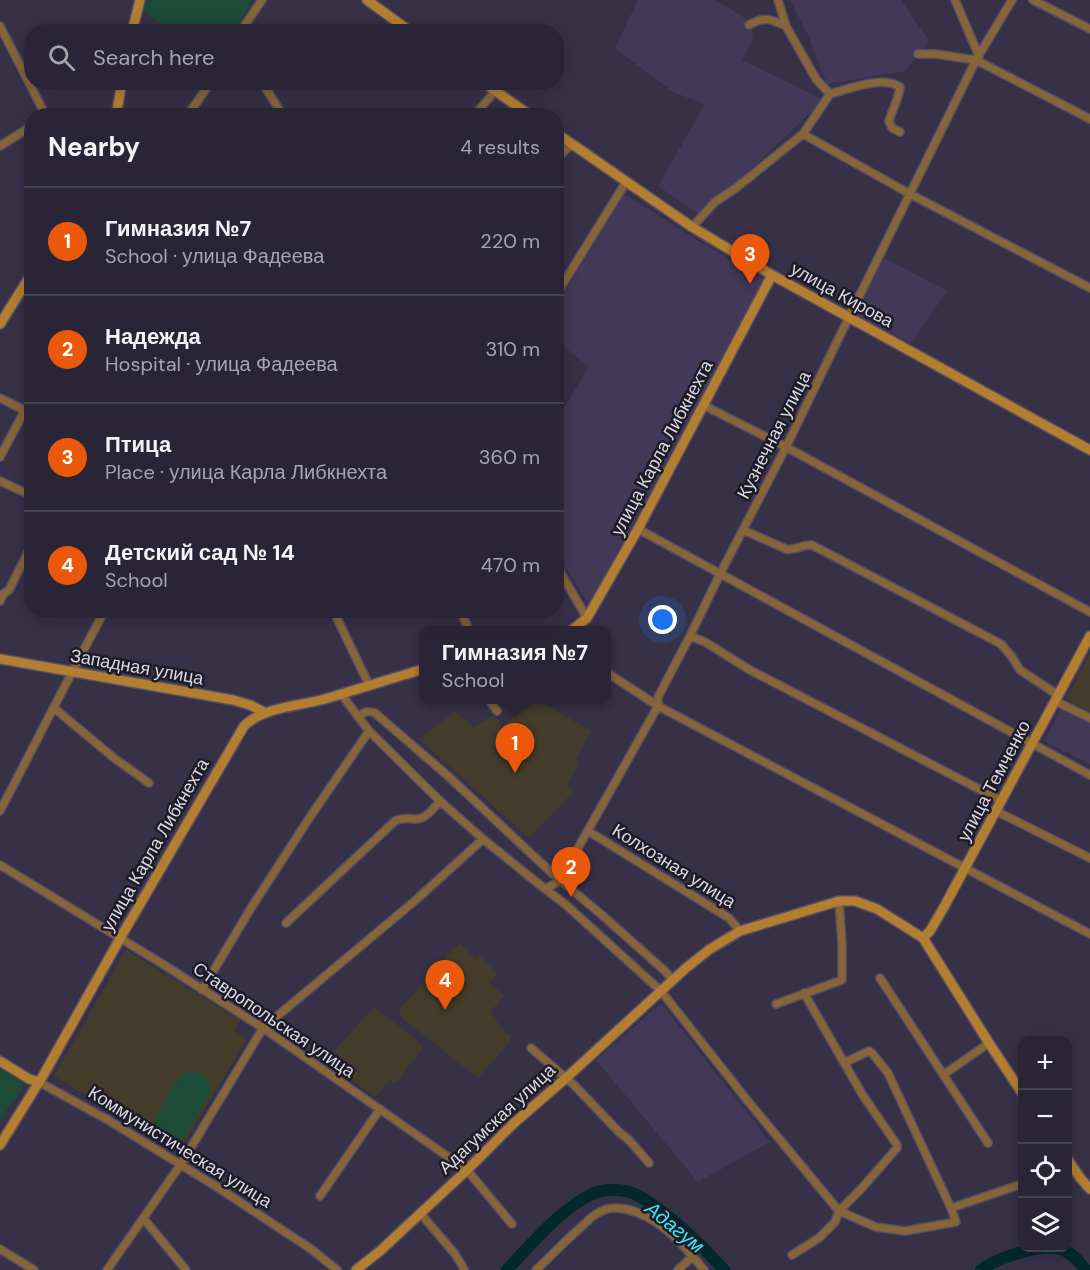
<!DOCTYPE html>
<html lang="en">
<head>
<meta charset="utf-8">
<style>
	:root { --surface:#292536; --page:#312d3e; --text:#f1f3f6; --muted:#a5a5ad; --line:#454251; --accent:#ea580c }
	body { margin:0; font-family:"DM Sans",sans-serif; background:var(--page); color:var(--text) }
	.controls { position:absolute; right:18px; bottom:18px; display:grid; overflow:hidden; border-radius:12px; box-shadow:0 3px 15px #0003 }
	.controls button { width:54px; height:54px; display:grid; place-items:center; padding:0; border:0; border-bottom:2px solid var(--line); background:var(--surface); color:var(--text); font:30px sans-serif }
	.you { position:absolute; left:663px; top:620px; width:21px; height:21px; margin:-15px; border:4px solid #fff; border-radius:50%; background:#1a73e8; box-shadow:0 0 0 9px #1a73e833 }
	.badge { display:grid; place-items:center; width:39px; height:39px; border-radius:50%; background:var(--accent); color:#fff; font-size:20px; font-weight:700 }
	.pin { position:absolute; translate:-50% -50px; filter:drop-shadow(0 2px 3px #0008) }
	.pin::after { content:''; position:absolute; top:32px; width:21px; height:18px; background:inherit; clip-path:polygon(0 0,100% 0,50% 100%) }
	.popup { position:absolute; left:419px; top:626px; width:192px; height:78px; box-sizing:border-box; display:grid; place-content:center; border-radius:12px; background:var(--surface); filter:drop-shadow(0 2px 4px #0005); font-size:20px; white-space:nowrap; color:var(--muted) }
	.popup b { font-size:22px; color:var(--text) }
	.popup::after { content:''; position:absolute; left:50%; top:100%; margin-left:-12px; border:12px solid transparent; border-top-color:var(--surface) }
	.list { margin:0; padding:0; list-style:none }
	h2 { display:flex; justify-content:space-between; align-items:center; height:78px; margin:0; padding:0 24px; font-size:26px }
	h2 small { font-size:20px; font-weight:400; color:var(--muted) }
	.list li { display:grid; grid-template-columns:39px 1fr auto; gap:18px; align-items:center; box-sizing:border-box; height:108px; padding:0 24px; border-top:2px solid var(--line) }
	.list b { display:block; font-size:22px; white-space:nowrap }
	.list p { margin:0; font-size:20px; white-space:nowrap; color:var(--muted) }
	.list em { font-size:20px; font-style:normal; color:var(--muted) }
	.icon { flex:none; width:33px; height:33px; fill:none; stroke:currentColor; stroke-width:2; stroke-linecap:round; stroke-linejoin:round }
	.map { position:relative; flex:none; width:1090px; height:1270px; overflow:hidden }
	.search { position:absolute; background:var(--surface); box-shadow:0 3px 15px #0003; left:24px; top:24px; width:540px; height:66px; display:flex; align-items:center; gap:15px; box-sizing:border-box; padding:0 21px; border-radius:24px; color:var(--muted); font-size:22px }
	.panel { position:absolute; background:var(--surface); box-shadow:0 3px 15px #0003; left:24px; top:108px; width:540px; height:510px; border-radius:24px }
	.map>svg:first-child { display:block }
</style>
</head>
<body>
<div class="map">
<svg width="1090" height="1270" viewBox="0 0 1090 1270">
	<rect width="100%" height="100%" fill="#373148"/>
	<path fill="#413957" d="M 638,0 L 716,0 L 746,19 L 752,30 L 753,40 L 742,60 L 824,100 L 734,185 L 715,198 L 698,214 L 658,186 L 705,104 L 673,92 L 615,48 Z
		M 790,0 L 901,0 L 929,41 L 905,71 L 827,84 L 807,33 Z
		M 624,194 L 694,238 L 764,280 L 589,605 L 557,554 L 557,419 L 589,367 L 557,341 L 557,305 Z
		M 884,258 L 947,291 L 911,343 L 856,314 Z
		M 1066,701 L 1090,712 L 1090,764 L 1044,741 Z
		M 661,1003 L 770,1142 L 698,1182 L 596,1060 Z"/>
	<path fill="#433c2b" d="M 1090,653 L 1090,712 L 1066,701 Z
		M 538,700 L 591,731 L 575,760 L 579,762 L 567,785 L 574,791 L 529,838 L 419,739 L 455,711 L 473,727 L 494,715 L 502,726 Z
		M 459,943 L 475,958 L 479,955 L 498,974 L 490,983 L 504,996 L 491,1011 L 500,1027 L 511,1036 L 509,1039 L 511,1041 L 478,1078 L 402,1018 L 399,1010 Z
		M 126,950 L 240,1020 L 235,1031 L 247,1039 L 178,1152 L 54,1076 Z
		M 374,1007 L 424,1046 L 395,1084 L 390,1080 L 375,1097 L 325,1061 Z"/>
	<path fill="#1c4b37" d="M 149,0 L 253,0 L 233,31 L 170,31 L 144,11 Z
		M 0,1069 L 21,1082 L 23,1086 L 16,1099 L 11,1103 L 0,1121 Z
		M 195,1071 C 208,1076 213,1085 208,1098 L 186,1134 C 171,1152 148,1138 156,1116 L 178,1079 C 183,1073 188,1072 195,1071 Z"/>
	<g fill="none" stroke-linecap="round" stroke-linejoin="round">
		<path stroke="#01292d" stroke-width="12" d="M 507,1270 C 531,1244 564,1205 597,1192 C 606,1189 620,1189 629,1192 C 637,1194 646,1200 653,1205 C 679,1224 703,1246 724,1270
			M 981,1270 C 997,1258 1042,1243 1061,1249 C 1072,1253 1079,1261 1086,1270"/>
		<defs>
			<path id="street" d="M 778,0 L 786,26 L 816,79 L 830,94
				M 955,0 L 979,56
				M 1033,0 L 1090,29
				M 749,25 C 764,16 771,19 786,26
				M 0,26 L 46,116
				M 240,32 L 262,0
				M 918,54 L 935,54 L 976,60 L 1090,119
				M 262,82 L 283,116
				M 187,116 L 211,82
				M 474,116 L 495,91
				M 803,134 L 910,194 L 1090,288
				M 0,146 L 32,126
				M 556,159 L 572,144
				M 692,227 L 715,202 L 736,188 L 803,134 L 830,94 C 849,89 883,75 900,87 C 899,98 892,110 889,121 L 892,128 L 900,132
				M 556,295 L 626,182
				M 0,398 L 32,414
				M 703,405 L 786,447 L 1090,612
				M 0,457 L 25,410
				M 0,481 L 32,496
				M 638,529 L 1090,775
				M 743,530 L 786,549 C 795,551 803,544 812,545 L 1001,644 L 1012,657 L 1020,670 L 1058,695
				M 556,565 L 587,618
				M 0,601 L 3,594 L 9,590 L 32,544
				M 333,610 L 369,685
				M 460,610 L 469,630
				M 690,636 L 705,642 L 750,670 L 1002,801
				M 606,672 L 658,706 L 1090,934
				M 341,694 L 369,731 L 440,801 L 483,839 L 540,885 L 565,904 L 661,991 L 747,1100 L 839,1211 L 876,1227 L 905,1231 L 956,1222 L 951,1208 L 888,1073 L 872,1053 L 869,1051 L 844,1063
				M 489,700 L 497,711
				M 1055,701 L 1090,718
				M 54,708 L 114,758 L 149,783
				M 358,717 C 364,712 367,710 375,713 L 448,776 L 554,875 L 602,915 L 666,972 L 673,980
				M 0,811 C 35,744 69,677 105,610
				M 996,811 L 1090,858
				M 588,831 L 729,918 L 740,931
				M 0,865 L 161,963 L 263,1028 L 467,1170 L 512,1224
				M 546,889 L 560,880 L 658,706 L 658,697 L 690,636 L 720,574 L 786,447 L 849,317 L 976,60 L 1012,0
				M 286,923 L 395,821 C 403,817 408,819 416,819 C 426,819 434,808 440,801
				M 880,978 L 988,1143
				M 202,990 L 251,908 L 310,817 L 369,731
				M 776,1004 L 842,980 L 842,944 L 839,901
				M 531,1048 L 574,1085 L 619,1132 L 629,1140 L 649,1163
				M 943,1075 L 989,1043
				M 39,1082 L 108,1120 L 217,1187 L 311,1249 L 337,1270
				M 320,1196 L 380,1109
				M 951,1208 L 1022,1184
				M 420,1213 L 455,1254 L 464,1269
				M 143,1218 L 186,1270
				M 0,1249 L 34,1270
				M 792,1255 L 819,1238 L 835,1222 L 839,1211 L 861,1189 L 897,1148 L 897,1145 L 862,1094 L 804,993
				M 107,1270 L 181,1164 L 263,1028 L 417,899 L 483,839
				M 536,1270 C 551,1256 565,1241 580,1228 C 587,1222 593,1214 602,1211 C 609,1207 617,1208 625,1209 C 658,1215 684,1245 704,1270
				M 678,1270 L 693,1256"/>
			<path id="secondary" d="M 367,0 L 411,32
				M 132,32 L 140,0
				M 483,82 L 531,116
				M 116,116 L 122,82
				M 556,133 L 692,227 L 772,275 L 1090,450
				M 0,324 L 32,273
				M 572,630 L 587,618 L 638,529 L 772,275
				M 0,659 L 233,700 L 250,705 L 266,713
				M 923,938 L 930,931 L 944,907 L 1090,636
				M 0,1061 L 29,1079 L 39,1082
				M 0,1145 L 44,1074 L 122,935 L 244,726 C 262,708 297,706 321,700 C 356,690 389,679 424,669
				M 1068,1160 L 1081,1179 L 1090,1189
				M 356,1270 L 380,1251 L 467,1170 L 513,1124 L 566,1078 L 686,968 L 710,949 L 740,931 L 839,901 L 855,901 L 877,909 L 923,938 L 989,1043 L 1022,1093"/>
		</defs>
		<use href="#street" stroke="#554f65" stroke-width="10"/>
		<use href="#secondary" stroke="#554f65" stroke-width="12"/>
		<use href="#street" stroke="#876538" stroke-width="7"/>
		<use href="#secondary" stroke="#b47e30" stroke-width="9"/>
	</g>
	<g text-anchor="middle" stroke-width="5" stroke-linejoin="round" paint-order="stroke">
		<g font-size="18" fill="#dbd8e7" stroke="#1d1b25">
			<text transform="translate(842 295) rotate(29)" y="6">улица Кирова</text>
			<text transform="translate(774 435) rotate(-63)" y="6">Кузнечная улица</text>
			<text transform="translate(662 448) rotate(-62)" y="6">улица Карла Либкнехта</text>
			<text transform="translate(137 667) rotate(10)" y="6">Западная улица</text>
			<text transform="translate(994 781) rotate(-62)" y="6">улица Темченко</text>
			<text transform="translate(155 845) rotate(-60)" y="6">улица Карла Либкнехта</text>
			<text transform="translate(674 866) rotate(32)" y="6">Колхозная улица</text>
			<text transform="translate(274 1020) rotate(34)" y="6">Ставропольская улица</text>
			<text transform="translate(497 1119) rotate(-43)" y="6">Адагумская улица</text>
			<text transform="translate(180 1147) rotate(32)" y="6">Коммунистическая улица</text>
		</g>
		<g font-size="20" font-style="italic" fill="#34e9fb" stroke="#1d1b25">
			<text transform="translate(675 1227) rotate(39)" y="7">Адагум</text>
		</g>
	</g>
</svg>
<div class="controls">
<button>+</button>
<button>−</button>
<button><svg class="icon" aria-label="locate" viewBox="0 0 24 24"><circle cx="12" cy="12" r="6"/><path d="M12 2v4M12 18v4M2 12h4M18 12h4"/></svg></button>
<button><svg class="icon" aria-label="layers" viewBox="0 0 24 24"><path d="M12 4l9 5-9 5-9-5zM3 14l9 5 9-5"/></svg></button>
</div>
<div class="you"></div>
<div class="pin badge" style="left:515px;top:773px">1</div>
<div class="popup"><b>Гимназия №7</b>School</div>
<div class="pin badge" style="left:571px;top:897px">2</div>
<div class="pin badge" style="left:750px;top:284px">3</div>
<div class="pin badge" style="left:445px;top:1010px">4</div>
<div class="search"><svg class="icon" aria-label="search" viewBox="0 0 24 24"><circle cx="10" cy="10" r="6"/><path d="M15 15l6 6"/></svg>Search here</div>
<section class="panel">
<h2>Nearby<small>4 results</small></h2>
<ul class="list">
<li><span class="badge">1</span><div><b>Гимназия №7</b><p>School · улица Фадеева</p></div><em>220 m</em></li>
<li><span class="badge">2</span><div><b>Надежда</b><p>Hospital · улица Фадеева</p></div><em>310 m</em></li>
<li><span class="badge">3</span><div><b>Птица</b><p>Place · улица Карла Либкнехта</p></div><em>360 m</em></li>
<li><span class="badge">4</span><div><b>Детский сад № 14</b><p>School</p></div><em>470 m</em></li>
</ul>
</section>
</div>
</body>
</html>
